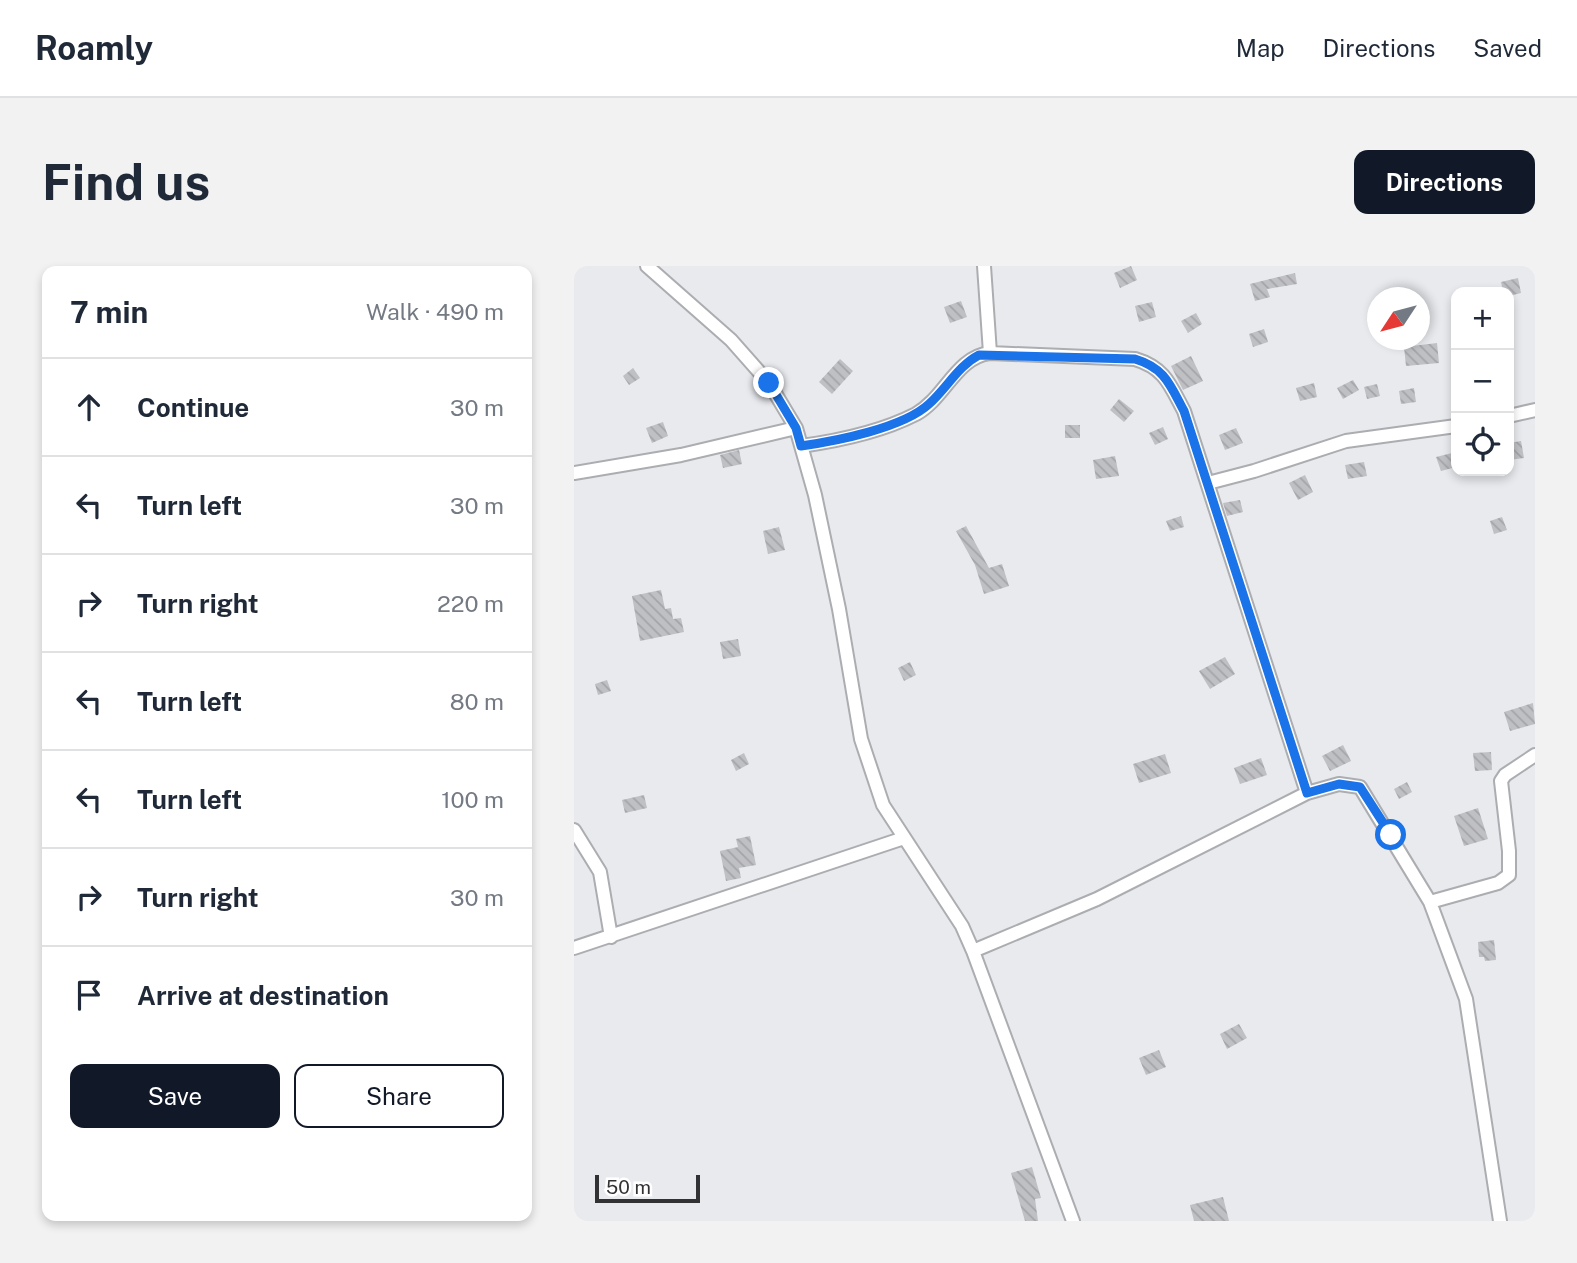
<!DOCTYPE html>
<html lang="en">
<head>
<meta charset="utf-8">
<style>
	:root { --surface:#fff; --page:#f2f2f3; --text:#1f2937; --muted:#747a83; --line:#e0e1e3; --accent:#111827 }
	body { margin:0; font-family:"Public Sans",sans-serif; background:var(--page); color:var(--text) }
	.controls { position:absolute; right:21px; top:21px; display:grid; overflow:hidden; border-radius:14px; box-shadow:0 4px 10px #0003 }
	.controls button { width:63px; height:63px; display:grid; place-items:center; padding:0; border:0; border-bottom:2px solid var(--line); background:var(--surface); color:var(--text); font:35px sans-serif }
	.compass { position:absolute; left:793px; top:21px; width:63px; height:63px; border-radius:50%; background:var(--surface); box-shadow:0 4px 10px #0003; rotate:234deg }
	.scale { position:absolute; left:21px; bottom:18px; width:105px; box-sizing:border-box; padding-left:7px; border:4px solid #323234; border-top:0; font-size:19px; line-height:24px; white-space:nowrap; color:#323234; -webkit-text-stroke:5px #fff; paint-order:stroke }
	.stop { position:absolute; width:21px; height:21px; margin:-16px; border:5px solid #1a73e8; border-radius:50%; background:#fff }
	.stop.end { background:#1a73e8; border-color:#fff; box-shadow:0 2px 7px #0008 }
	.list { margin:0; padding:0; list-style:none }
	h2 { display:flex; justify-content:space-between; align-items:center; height:91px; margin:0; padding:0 28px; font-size:30px }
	h2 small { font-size:23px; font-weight:400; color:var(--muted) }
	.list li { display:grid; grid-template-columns:46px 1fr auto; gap:21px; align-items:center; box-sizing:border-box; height:98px; padding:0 28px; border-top:2px solid var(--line) }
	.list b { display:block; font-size:26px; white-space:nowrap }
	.list em { font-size:23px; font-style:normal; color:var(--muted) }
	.actions { display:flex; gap:14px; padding:21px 28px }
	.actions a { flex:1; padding:16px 0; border:2px solid var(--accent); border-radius:14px; text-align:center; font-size:24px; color:var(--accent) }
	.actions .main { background:var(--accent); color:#fff }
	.icon { flex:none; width:38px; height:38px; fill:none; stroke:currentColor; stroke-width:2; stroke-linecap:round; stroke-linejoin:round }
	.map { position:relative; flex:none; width:961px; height:955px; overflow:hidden; border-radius:14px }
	header { display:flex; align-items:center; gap:42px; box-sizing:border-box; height:98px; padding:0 35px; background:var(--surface); border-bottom:2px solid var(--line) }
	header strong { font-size:33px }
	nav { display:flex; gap:38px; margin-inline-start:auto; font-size:24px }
	.intro { display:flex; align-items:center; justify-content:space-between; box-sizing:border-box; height:168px; padding:0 42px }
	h1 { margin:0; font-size:49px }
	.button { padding:18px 32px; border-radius:14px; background:var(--accent); color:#fff; font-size:24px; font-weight:700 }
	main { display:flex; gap:42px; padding:0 42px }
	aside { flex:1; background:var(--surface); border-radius:14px; box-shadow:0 4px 10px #0003 }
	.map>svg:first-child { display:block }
</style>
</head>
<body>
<header>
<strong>Roamly</strong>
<nav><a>Map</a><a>Directions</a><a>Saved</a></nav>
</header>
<div class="intro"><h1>Find us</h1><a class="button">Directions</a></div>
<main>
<aside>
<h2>7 min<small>Walk · 490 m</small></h2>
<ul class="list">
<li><svg class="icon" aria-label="ahead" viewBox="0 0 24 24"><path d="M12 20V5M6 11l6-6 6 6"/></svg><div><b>Continue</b></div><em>30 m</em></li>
<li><svg class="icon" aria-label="left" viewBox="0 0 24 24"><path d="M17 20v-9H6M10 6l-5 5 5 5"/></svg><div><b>Turn left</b></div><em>30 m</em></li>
<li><svg class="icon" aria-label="right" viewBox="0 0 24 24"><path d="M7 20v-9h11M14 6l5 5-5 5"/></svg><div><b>Turn right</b></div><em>220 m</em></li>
<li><svg class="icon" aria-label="left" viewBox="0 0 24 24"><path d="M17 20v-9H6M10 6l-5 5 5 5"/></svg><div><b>Turn left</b></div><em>80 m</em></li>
<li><svg class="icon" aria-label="left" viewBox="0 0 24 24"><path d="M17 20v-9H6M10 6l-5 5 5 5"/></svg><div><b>Turn left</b></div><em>100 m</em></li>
<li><svg class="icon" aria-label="right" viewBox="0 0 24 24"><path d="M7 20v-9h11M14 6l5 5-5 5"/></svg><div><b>Turn right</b></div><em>30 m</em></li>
<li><svg class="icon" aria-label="arrive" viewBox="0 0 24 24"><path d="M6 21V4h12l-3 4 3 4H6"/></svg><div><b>Arrive at destination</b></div></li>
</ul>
<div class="actions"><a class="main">Save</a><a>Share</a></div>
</aside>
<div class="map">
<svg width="961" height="955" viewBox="0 0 961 955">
	<defs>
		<pattern id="building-back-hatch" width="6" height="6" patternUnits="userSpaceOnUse" patternTransform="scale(1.75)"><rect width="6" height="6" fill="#bfc0c4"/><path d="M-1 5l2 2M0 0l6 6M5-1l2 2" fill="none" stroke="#a5a5a9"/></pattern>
	</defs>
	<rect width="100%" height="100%" fill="#e8eaee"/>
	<path fill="url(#building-back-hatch)" d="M 557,0 L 563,14 L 546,22 L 540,7 Z
		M 721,7 L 723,18 L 693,23 L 696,31 L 681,35 L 676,18 Z
		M 944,12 L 947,27 L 935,30 L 935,26 L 929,26 L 927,16 Z
		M 387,35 L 393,51 L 376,57 L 370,41 Z
		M 578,36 L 582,51 L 565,56 L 561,40 Z
		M 622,47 L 628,58 L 614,67 L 607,55 Z
		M 690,63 L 694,76 L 679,81 L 675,68 Z
		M 863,77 L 865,97 L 832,100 L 830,81 Z
		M 617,90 L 629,115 L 609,124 L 597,100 Z
		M 266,93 L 279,105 L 258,128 L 245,116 Z
		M 59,102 L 66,112 L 55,119 L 49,110 Z
		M 779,114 L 785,124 L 769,133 L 763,122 Z
		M 740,117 L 743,131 L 726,135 L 722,122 Z
		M 803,118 L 806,130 L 793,133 L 790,121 Z
		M 840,122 L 842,136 L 827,138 L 825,125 Z
		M 545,133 L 560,145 L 550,156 L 536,144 Z
		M 89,156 L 94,170 L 78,177 L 72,162 Z
		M 491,159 L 506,159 L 506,172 L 491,172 Z
		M 589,161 L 594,173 L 581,179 L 575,167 Z
		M 662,162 L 669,177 L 651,184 L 645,169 Z
		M 947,175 L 950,192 L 935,194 L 935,177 Z
		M 165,184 L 168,198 L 149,202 L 146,189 Z
		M 882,186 L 882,201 L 867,205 L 862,191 Z
		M 541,190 L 545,210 L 522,213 L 519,194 Z
		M 790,196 L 793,210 L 774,213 L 771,199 Z
		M 731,209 L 739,226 L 724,234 L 715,217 Z
		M 666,234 L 669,246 L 653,250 L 649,237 Z
		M 607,250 L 610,261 L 596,265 L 592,255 Z
		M 928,251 L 933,264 L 920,268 L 916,255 Z
		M 392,260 L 415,302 L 428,298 L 435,320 L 410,328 L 401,299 L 382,265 Z
		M 205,261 L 211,284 L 194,288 L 189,265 Z
		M 87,324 L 91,343 L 97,342 L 99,353 L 107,352 L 110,366 L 66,375 L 58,330 Z
		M 164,373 L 167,390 L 149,393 L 146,376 Z
		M 651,391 L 661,408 L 636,423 L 625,405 Z
		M 336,396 L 342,409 L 330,415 L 324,402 Z
		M 33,414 L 37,425 L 24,429 L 21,418 Z
		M 959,437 L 961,458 L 936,465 L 930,446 Z
		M 769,479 L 777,495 L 756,505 L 748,490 Z
		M 917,486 L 918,504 L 901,505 L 899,487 Z
		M 170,487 L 175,498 L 162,505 L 157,494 Z
		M 591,488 L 597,507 L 565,517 L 559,498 Z
		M 687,492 L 693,509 L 666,518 L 660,502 Z
		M 833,516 L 838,526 L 825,533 L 820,523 Z
		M 70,529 L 73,542 L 51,547 L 48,534 Z
		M 904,542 L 914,573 L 890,580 L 880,550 Z
		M 176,570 L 182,599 L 165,602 L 167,612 L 152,615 L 146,585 L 164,581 L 162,573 Z
		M 920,674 L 922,694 L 911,695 L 910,691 L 905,691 L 904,676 Z
		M 665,758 L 673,772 L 653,783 L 646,768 Z
		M 585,784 L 592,801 L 572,809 L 565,792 Z
		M 458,901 L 467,932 L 461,933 L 464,955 L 451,955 L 437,907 Z
		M 649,931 L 655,955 L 620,955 L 616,939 Z"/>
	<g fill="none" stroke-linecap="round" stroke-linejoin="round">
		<defs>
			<path id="street" d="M 73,0 L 157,74 L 195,117 L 222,162 L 241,229 L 265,343 L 287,473 L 309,539 L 388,660 L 399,685 L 499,955
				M 410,0 L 416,87
				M 935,150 L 961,144
				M 227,180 C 263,175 309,165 342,148 C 371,132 382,91 416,87 L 561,93 C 591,102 596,119 610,145 L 733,527 L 523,633 L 399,685
				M 0,207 L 107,189 L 222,162
				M 634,217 L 680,205 L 772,175 L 882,160
				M 733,527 L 765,518 L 786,521 L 856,636 L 892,733 L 926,955
				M 0,564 L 26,606 L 37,671
				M 856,636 L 924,617 L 935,609 L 935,585 L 927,515 L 931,509 L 961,489
				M 0,682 L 330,572"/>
		</defs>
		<use href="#street" stroke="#acadb1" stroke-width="16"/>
		<use href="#street" stroke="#fff" stroke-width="12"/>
	</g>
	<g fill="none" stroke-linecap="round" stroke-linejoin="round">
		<path stroke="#1a73e8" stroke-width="9" d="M 195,117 L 222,162 L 227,180 C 262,175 329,162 355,138 C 373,122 384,100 405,89 L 561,93 C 591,102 596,119 610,145 L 733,527 L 765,518 L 786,521 L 817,569"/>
	</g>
</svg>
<div class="controls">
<button>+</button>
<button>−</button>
<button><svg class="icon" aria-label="locate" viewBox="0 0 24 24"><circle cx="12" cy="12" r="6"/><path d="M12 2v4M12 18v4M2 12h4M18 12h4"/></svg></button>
</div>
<svg class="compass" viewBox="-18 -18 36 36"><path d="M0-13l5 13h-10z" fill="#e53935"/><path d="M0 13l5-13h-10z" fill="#747a83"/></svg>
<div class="scale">50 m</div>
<div class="stop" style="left:817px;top:569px"></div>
<div class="stop end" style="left:195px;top:117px"></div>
</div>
</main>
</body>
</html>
